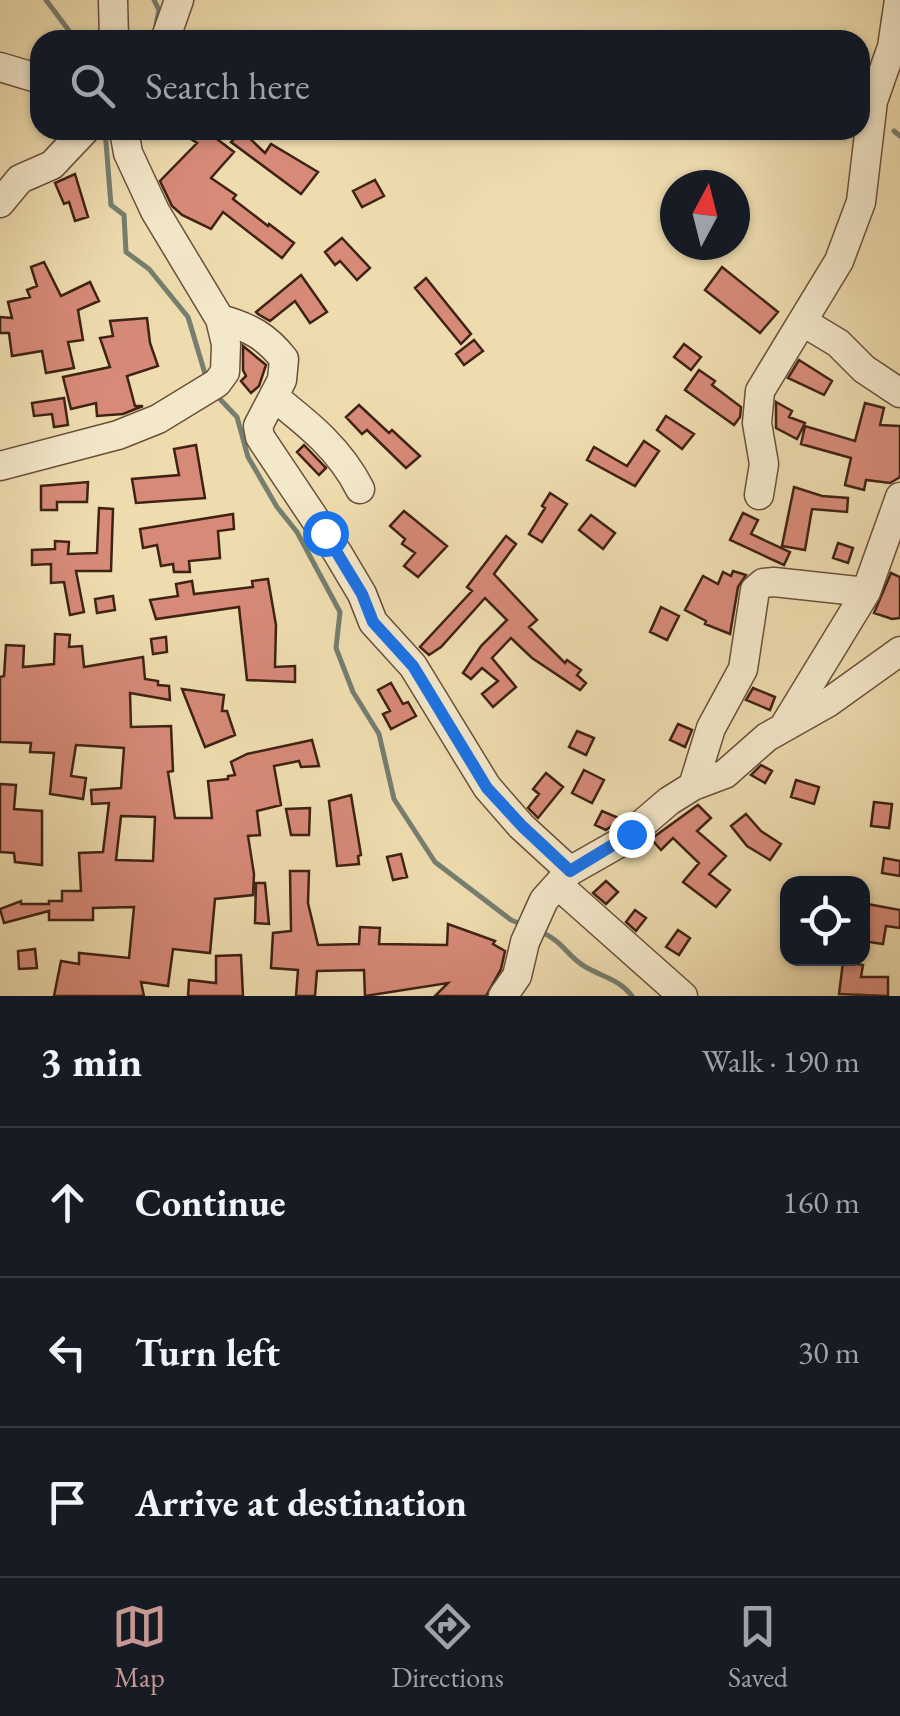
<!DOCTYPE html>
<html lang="en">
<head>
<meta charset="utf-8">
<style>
	:root { --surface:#171b24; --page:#242831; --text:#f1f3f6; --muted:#9ea1a6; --line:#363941; --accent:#c59692 }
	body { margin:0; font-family:"EB Garamond",serif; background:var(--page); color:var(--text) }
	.controls { position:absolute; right:30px; bottom:30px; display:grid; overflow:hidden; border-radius:20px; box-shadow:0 2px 8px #0004 }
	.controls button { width:90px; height:90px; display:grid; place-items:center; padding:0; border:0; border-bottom:2px solid var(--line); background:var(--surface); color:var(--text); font:50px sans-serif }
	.compass { position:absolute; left:660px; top:170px; width:90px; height:90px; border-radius:50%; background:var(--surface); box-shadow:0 2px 8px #0004; rotate:7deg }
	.stop { position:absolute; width:30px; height:30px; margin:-22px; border:8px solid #1a73e8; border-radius:50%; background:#fff }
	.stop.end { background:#1a73e8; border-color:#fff; box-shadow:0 2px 10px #0008 }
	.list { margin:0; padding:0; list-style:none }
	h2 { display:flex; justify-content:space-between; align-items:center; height:130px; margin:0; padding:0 40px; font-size:42px }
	h2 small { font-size:32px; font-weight:400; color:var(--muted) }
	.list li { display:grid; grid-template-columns:65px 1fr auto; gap:30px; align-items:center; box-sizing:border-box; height:150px; padding:0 40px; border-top:2px solid var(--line) }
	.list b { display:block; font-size:38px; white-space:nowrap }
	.list em { font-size:32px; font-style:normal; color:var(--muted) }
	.icon { flex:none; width:55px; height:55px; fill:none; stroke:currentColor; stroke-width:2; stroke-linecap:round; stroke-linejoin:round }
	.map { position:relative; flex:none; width:900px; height:996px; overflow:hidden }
	.search { position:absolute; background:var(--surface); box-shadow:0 2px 8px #0004; left:30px; right:30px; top:30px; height:110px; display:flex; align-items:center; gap:25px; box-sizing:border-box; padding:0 35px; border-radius:30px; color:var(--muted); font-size:38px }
	.sheet { height:580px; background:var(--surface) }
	nav { display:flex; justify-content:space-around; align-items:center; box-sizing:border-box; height:140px; border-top:2px solid var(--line); background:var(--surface); font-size:28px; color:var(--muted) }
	nav a { display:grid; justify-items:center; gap:5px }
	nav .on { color:var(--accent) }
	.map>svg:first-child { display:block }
</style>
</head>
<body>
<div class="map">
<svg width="900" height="996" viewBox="0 0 900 996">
	<rect width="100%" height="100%" fill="#eedcaf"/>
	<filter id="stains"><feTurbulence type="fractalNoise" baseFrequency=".002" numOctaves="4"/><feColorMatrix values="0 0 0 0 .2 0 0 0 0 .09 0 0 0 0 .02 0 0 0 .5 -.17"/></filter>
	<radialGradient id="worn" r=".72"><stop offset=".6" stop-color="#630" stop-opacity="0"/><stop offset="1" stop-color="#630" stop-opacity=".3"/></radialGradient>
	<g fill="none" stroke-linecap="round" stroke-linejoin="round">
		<path stroke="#757e6f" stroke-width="5" d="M 46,0 L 76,40
			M 154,0 L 159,10 L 156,25
			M 105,130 L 111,205 L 124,215 L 126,252 L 149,269 L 188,317 L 206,377
			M 894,131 L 900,136
			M 216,395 L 237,417 L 248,457 L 277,507 L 297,532 L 340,612 L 336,648 L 353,692 L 379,734 L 394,799 L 435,862 L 511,920 L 521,924
			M 541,932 C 563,941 567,956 584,966 C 602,977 619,979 632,996"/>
	</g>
	<path fill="#d78a78" stroke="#3e2213" stroke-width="2.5" fill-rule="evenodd" d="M 177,130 L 205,130 L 234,152 L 211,178 L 236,195 L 233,199 L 268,226 L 269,224 L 294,243 L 282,258 L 223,212 L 211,229 L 182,215 L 172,206 L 160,181 L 197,143 Z
		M 242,131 L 265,153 L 271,144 L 318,172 L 301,194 L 231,142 Z
		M 75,174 L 88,217 L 75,221 L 69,202 L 64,204 L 55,183 Z
		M 375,180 L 384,196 L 362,207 L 353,191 Z
		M 342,238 L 370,268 L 357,280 L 340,261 L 335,265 L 325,252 Z
		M 44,262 L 61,296 L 90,282 L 99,301 L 78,310 L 83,340 L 68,342 L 74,368 L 46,373 L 42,351 L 12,356 L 9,333 L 0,333 L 0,317 L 12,318 L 8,302 L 30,297 L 27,290 L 37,286 L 31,267 Z
		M 722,267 L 778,312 L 760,333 L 705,290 Z
		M 301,275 L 327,312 L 310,323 L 295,301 L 270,321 L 258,314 L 256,312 Z
		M 426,278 L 471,334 L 461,344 L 415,288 Z
		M 147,318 L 150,343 L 158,366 L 127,376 L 135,406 L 143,406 L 123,414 L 97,416 L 96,403 L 71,409 L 63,377 L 110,367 L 100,338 L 113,336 L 110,321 Z
		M 474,340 L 483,351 L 464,365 L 456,354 Z
		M 684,344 L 701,357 L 691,370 L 674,357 Z
		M 243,346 L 266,365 L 259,386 L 251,393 L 241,381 L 246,376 L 243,370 Z
		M 799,360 L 832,381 L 824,395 L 788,378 Z
		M 699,370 L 715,381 L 712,385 L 741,407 L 740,417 L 734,425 L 685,390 Z
		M 64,398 L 68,425 L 54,427 L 52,414 L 34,416 L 32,403 Z
		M 776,402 L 792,411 L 789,417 L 805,423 L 797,439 L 776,428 Z
		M 865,403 L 884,408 L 880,425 L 900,426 L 900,477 L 890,483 L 866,480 L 864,490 L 845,485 L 851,458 L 801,444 L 805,426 L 855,441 Z
		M 359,405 L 389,433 L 392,430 L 420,456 L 406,468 L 367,430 L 362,434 L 346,417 Z
		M 666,416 L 694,434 L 682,449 L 657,430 Z
		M 644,441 L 659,451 L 635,486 L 587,460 L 594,447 L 627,466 Z
		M 196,445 L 205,498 L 136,503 L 132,479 L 179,475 L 174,449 Z
		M 304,445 L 326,468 L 319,475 L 297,452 Z
		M 88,482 L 87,502 L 57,502 L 57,510 L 41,510 L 41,486 Z
		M 794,487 L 822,496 L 848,498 L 847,512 L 812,509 L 805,550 L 782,546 Z
		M 550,493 L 567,504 L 542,542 L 529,534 L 545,508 L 542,506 Z
		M 99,508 L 113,509 L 111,571 L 76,571 L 84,612 L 70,615 L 64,582 L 51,583 L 51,564 L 32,565 L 32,550 L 55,549 L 55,541 L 69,542 L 68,554 L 97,553 Z
		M 404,511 L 447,546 L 418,577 L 404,566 L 415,553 L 402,544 L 405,539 L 390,526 Z
		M 743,513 L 758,520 L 751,534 L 790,552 L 784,565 L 730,540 Z
		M 233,514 L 234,529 L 218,531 L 220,558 L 189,561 L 190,572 L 174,572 L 173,564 L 161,566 L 157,545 L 143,548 L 140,529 Z
		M 591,515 L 615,533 L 603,549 L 579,530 Z
		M 506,536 L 516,544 L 494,574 L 537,620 L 529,627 L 565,663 L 567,660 L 581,670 L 577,675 L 586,683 L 580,690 L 532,658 L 511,638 L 492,658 L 516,687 L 493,707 L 482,694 L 498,681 L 482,668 L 471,679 L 463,673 L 481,646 L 507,620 L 485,598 L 441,647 L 429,655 L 420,647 L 472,591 L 467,587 Z
		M 838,543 L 853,548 L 848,563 L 833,558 Z
		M 733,571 L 746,575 L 738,587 L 730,634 L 705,624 L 706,621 L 685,610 L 703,576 L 718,584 L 723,572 L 731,576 Z
		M 891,573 L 900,577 L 900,618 L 892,619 L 874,613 Z
		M 268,579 L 276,625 L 275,667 L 295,666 L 295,682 L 247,680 L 239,607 L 156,619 L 150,600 L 178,596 L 176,584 L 192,581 L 194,594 L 253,587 L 252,581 Z
		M 113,596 L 115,610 L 97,613 L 95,599 Z
		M 661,607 L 679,616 L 667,640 L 650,632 Z
		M 55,634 L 70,635 L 69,647 L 82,646 L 84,667 L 143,657 L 145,679 L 158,681 L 158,685 L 169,686 L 170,700 L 130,693 L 131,727 L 171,726 L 173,771 L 168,772 L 175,818 L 212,818 L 208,781 L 228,779 L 228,776 L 235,775 L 231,762 L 247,754 L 312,740 L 319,766 L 301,767 L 299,761 L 274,766 L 281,805 L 257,811 L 260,835 L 248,836 L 254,874 L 253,895 L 215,899 L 210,953 L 173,949 L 168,986 L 141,982 L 144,996 L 54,996 L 61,961 L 79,964 L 79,953 L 129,958 L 134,907 L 93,908 L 93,920 L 49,920 L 49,911 L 4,923 L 0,909 L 21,901 L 21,904 L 49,904 L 49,901 L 62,901 L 62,891 L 81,891 L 79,853 L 103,852 L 109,803 L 92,804 L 91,790 L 121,788 L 124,748 L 76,745 L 71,776 L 86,778 L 83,799 L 50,794 L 54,753 L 30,752 L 31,743 L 0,742 L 0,677 L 4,676 L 6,645 L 24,646 L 23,667 L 54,664 ZM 121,816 L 155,817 L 153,861 L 116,860 Z
		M 166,637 L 167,652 L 153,654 L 151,639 Z
		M 391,683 L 403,704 L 408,702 L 416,716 L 391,729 L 383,714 L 390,711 L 378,690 Z
		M 753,688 L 775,697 L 770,710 L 746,700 Z
		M 182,689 L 224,695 L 222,711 L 227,711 L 235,735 L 205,747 Z
		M 678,724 L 692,730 L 685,747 L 670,740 Z
		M 577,731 L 594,738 L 586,755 L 569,747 Z
		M 761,765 L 772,771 L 765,783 L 751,775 Z
		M 584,770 L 604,780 L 592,803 L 572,793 Z
		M 546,773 L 563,787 L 538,818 L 528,808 L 539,794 L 533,789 Z
		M 796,780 L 819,787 L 814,804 L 791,797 Z
		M 0,784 L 16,785 L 14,809 L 42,811 L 42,865 L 15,862 L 14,853 L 0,852 Z
		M 351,795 L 361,855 L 358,856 L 359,864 L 337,866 L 329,801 Z
		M 874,802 L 892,804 L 889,828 L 871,826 Z
		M 698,805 L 711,818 L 697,831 L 726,856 L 709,874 L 730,890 L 716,907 L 683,882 L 699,863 L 673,838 L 661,850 L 651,839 Z
		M 310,808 L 309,835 L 291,835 L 286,809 Z
		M 602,811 L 621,819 L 606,830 L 595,825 Z
		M 746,814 L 761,831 L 781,844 L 770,860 L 747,846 L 731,826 Z
		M 401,854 L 407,877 L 393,880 L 387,857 Z
		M 884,858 L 900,861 L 900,876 L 882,873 Z
		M 290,871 L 309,871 L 308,903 L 318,945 L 359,944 L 360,927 L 380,928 L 379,944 L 447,945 L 448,924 L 495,941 L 493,944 L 505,951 L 501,969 L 486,996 L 435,996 L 448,983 L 365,996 L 364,970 L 317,971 L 315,996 L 296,996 L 298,970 L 271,968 L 273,933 L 291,931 Z
		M 606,881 L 618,892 L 606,904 L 593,893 Z
		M 256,883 L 265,883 L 269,924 L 255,923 Z
		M 862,903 L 900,910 L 900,928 L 886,926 L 883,944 L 862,941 Z
		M 635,910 L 646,918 L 636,931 L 626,922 Z
		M 678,930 L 690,938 L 679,955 L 666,947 Z
		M 35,949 L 37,968 L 19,969 L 18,951 Z
		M 241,955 L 243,996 L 188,996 L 189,980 L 216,983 L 216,956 Z
		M 843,962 L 863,965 L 861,977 L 888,977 L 888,996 L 839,994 Z"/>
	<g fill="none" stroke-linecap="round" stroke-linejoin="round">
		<defs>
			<path id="minor" d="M 113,0 L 114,40
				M 165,40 L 179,0
				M 0,67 L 40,79
				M 0,203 L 20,179 L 52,165 L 85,130
				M 220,319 C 249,327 266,336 284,359 L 282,380 L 258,426 L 260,437 L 337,552 L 362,594 L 373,622 L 413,666 L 487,787 L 521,826 L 570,871
				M 803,322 L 838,343 L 864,369 L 900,393
				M 274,397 C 308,424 340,449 360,489
				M 0,466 L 118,435 L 158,419 L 217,383 L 225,372 L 226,344 L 220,319 L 155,211 L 128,153 L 124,130
				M 759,495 L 764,464 L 757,423 L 760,391 L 839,261 L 861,202 L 873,101 L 892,47 L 899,0
				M 786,723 L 866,592 L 900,497
				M 693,786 L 711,728 L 743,669 L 755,590 L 763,583 L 774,582 L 866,592
				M 558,885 L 683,996
				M 503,996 L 517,976 L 525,942 L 544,900 L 570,871 L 621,842 L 669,801 L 693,786 L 725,774 L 767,737 L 829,702 L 900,651"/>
		</defs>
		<use href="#minor" stroke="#6a503a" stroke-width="31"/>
		<use href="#minor" stroke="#f4e8cb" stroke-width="28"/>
	</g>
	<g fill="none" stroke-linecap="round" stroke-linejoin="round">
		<path stroke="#1a73e8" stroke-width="12" d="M 325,533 L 362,594 L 373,622 L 413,666 L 487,788 L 522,826 L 570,871 L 631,834"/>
	</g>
	<rect width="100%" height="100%" filter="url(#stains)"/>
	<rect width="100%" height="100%" fill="url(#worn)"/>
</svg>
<div class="controls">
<button><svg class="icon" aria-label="locate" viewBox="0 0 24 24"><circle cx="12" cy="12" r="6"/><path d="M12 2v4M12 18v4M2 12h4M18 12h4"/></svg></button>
</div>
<svg class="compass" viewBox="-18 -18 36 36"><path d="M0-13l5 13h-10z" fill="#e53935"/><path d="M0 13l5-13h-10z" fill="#9ea1a6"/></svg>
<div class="stop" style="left:325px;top:533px"></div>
<div class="stop end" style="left:631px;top:834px"></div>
<div class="search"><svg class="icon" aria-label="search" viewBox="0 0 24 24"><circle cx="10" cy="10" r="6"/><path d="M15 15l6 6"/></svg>Search here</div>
</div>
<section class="sheet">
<h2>3 min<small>Walk · 190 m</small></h2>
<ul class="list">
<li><svg class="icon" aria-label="ahead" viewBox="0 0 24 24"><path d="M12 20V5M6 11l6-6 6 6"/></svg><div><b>Continue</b></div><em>160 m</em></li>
<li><svg class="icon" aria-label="left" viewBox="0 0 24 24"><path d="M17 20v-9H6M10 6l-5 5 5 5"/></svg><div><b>Turn left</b></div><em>30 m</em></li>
<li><svg class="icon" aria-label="arrive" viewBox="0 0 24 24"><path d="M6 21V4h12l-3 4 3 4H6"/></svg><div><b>Arrive at destination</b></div></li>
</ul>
</section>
<nav>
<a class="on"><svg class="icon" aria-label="map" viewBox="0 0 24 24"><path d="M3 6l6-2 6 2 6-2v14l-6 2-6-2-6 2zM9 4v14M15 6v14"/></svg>Map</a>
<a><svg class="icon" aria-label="directions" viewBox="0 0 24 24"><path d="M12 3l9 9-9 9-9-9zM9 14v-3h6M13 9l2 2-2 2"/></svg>Directions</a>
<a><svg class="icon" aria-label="saved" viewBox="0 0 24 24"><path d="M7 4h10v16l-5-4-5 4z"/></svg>Saved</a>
</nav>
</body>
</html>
